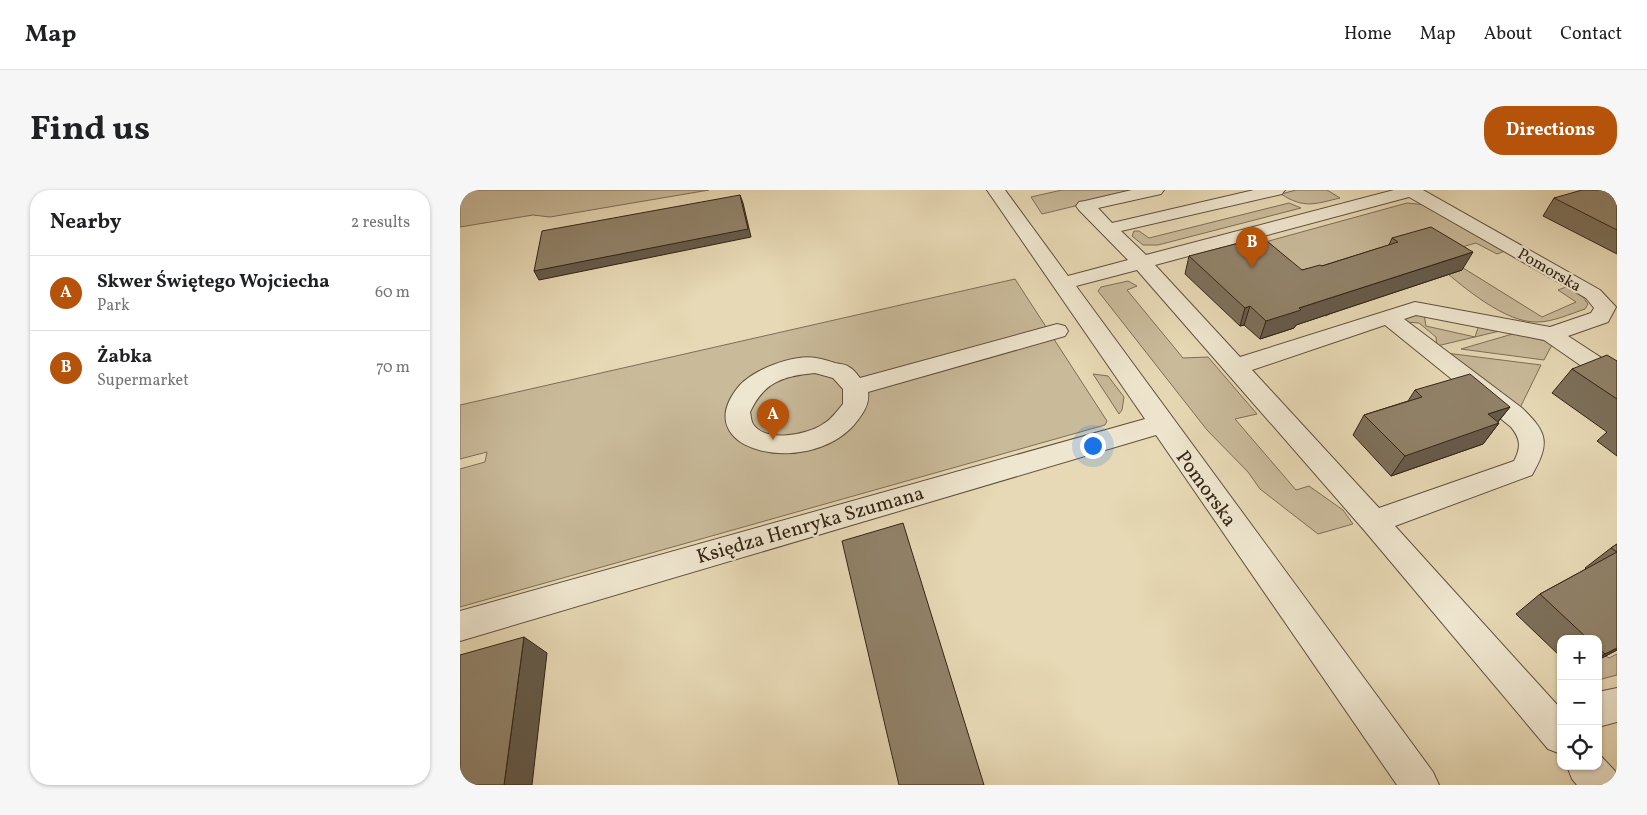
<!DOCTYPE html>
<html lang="en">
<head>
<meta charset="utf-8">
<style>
	:root { --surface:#fff; --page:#f6f6f6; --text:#202124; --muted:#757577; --line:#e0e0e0; --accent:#b45309 }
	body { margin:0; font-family:Vollkorn,serif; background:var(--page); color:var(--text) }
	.controls { position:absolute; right:15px; bottom:15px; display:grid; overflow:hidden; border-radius:10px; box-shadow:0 1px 4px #0004 }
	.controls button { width:45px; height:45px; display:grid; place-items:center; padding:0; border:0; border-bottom:1px solid var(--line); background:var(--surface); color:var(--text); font:25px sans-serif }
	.you { position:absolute; left:632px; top:255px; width:18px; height:18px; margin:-12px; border:4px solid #fff; border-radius:50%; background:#1a73e8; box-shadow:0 0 0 8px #1a73e833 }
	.badge { display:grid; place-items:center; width:32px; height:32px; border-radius:50%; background:var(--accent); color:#fff; font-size:16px; font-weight:700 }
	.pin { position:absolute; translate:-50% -41px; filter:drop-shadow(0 1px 2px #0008) }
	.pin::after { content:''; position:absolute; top:26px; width:18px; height:15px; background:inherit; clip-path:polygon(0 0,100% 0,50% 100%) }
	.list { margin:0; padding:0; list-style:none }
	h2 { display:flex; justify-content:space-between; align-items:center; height:65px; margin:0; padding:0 20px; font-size:21px }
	h2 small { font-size:16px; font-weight:400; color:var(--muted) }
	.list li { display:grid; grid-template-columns:32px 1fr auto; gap:15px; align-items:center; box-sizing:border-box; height:75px; padding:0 20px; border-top:1px solid var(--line) }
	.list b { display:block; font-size:19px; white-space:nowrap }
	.list p { margin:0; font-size:16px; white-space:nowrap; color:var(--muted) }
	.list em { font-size:16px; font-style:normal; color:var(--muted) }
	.icon { flex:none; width:28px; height:28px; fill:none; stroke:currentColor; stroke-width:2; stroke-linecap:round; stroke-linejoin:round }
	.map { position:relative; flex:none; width:1157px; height:595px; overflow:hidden; border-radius:20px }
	header { display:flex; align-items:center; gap:30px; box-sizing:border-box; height:70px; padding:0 25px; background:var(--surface); border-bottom:1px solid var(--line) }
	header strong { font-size:24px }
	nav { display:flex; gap:28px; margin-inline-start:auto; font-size:18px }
	.intro { display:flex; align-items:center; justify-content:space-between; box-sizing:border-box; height:120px; padding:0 30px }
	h1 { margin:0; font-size:35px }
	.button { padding:12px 22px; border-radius:20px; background:var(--accent); color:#fff; font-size:18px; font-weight:700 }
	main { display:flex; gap:30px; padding:0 30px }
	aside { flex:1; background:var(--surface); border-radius:20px; box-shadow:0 1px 4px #0004 }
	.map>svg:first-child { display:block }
</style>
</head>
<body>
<header>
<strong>Map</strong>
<nav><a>Home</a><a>Map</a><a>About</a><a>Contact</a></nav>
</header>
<div class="intro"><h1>Find us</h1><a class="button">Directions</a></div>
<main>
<aside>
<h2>Nearby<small>2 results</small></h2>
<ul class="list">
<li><span class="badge">A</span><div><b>Skwer Świętego Wojciecha</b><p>Park</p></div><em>60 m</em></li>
<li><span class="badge">B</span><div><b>Żabka</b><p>Supermarket</p></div><em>70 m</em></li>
</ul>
</aside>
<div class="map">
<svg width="1157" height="595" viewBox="0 0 1157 595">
	<rect width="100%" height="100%" fill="#e7d9b5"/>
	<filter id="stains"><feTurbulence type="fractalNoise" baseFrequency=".004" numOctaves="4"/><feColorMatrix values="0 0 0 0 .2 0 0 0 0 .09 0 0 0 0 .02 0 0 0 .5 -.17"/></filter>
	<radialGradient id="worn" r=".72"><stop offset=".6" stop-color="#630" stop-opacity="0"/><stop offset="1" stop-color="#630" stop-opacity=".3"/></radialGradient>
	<path fill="#c9ba9a" stroke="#7e6e58" d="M 0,0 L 249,0 L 90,27 L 73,25 L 0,37 Z
		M 602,0 L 681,0 L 582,24 L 571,7 Z
		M 836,0 L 867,0 L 880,8 C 855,14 844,19 821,4 Z
		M 829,13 L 841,18 L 698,55 L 683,55 L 672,46 L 674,41 L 679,41 L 689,48 Z
		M 947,13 L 967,15 L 1045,61 L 1037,64 L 1016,53 L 981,63 L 866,126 L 852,121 L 787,57 Z
		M 1000,76 L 1082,127 L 1116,112 L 1098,100 L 1106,97 L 1123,107 L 1128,114 L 1125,119 C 1110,124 1093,132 1077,132 C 1046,133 1004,98 981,78 Z
		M 555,89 L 647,231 L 645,235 L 0,417 L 0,279 L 25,272 L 27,262 L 0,269 L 0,215 Z
		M 668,91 L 677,96 L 667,100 L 723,168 L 748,167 L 797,224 L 775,229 L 836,300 L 849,296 L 883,320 L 893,334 L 858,344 L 800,299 L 788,282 L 747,240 L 638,101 L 641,97 Z
		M 961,123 L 964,124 L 966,136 L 1015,147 L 1019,135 L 1044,140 L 977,156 L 976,147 L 959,133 L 945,132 L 945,129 Z
		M 1056,143 L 1093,153 L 1084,170 L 1001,159 Z
		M 986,163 L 1081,175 L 1059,220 Z
		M 633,184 L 648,186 L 664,207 L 662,220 L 659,224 Z
		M 1157,464 L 1157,485 L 1138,490 L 1138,469 L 1144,465 L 1149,468 Z"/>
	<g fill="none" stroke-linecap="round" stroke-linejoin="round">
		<defs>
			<path id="minor" d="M 527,0 L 545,0 L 608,86 L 668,70 L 619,20 L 616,16 L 619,12 L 625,11 L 672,0 L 704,0 L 701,4 L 638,18 L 652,33 L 794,0 L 825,0 L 822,4 L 661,41 L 686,65 L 934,0 L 963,0 L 1140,100 L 1156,117 L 1148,132 L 1108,146 L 1157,178 L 1157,197 L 1149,195 L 1084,150 L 956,125 L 944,129 L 1062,218 C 1088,243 1090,253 1072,285 L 935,336 L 1101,519 L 1101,564 L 1088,559 L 904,340 L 677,80 L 616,96 L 973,582 L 979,595 L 937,595 L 696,245 L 0,451 L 0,421 L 685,229 ZM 949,7 L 1126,108 L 1134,118 L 1131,123 L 1090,137 L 955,112 L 780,167 L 695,75 ZM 925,135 L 1051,237 C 1061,249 1061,258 1054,271 L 919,318 L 792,180 Z
				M 597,134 L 605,136 L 608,141 L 605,146 L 408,202 C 410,215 402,225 394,235 C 345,289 224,260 280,195 C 295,179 334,164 356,168 C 363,169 369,171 375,173 C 379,174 386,174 389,177 C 393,179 397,184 400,188 ZM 355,183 L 373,188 L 383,199 L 383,214 C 377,221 371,230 363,234 C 348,245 305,253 293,234 C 291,231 291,226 290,222 C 304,192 323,186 355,183 Z
				M 1157,498 L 1157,532 L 1138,537 L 1138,502 Z
				M 1138,563 L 1156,582 L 1157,595 L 1117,595 L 1112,589 L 1107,576 L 1138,576 Z"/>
		</defs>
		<use href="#minor" stroke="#61503e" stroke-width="2"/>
		<use href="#minor" fill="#efe6cf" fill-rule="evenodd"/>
	</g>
	<path fill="#7d705a" stroke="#342316" d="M 1157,0 L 1157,64 L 1083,26 L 1094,8 Z
		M 932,48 L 1002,80 L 836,135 L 834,138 L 800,149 L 784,135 L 780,136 L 725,84 L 729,66 L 842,80 L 862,76 L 929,55 Z
		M 1157,171 L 1157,266 L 1137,251 L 1147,242 L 1092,203 L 1112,179 Z
		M 955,200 L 1050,217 L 1038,232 L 1039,233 L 1023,254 L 931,286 L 893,245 L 904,225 L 948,211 Z
		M 1157,354 L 1157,460 L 1138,470 L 1138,449 L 1101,449 L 1101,467 L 1056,424 L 1080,404 L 1126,379 L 1125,378 L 1151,358 Z"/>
	<path fill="#665b4a" stroke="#342316" d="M 280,5 L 283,13 L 291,47 L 79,90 L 74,81 Z
		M 1013,62 L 1002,80 L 836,135 L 834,138 L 800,149 L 806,131 L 839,118 Z
		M 790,116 L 784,135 L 780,136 L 785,118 Z
		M 1050,217 L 1036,234 L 1039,233 L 1023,254 L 931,286 L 945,266 L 1028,224 Z
		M 64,447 L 87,463 L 72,595 L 44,595 Z
		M 1157,458 L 1157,460 L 1138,470 L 1138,468 Z"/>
	<path fill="#918269" stroke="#342316" d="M 1122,0 L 1157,0 L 1157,40 L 1094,8 Z
		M 280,5 L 288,39 L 74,81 L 82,41 Z
		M 971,37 L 1013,62 L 839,118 L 841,120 L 806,131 L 790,116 L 785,118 L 729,66 L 802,47 L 842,80 L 860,75 L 862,76 L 938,52 L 932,48 Z
		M 1147,165 L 1157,171 L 1157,209 L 1112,179 Z
		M 1010,184 L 1050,217 L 1028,224 L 1039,233 L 945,266 L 904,225 L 962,207 L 955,200 Z
		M 443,333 L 524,595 L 439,595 L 382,351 Z
		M 1157,354 L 1157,458 L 1145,464 L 1138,458 L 1138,449 L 1128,449 L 1080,404 L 1157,362 L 1151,358 Z
		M 64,447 L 44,595 L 0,595 L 0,465 Z"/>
	<g text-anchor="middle" stroke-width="4.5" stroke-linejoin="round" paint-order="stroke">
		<g font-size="16" fill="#342316" stroke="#efe6cf">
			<text transform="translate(1090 79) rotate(30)" y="6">Pomorska</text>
		</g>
		<g font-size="20" fill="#342316" stroke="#efe6cf">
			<text transform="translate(747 298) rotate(54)" y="7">Pomorska</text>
			<text transform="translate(350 334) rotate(-16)" y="7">Księdza Henryka Szumana</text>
		</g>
	</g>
	<rect width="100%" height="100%" filter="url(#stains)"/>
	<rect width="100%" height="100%" fill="url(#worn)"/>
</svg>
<div class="controls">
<button>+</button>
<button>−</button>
<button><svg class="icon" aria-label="locate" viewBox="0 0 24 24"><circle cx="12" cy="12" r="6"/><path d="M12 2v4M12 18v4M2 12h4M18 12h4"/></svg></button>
</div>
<div class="you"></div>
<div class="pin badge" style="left:313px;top:250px">A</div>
<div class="pin badge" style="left:792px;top:78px">B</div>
</div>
</main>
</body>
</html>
